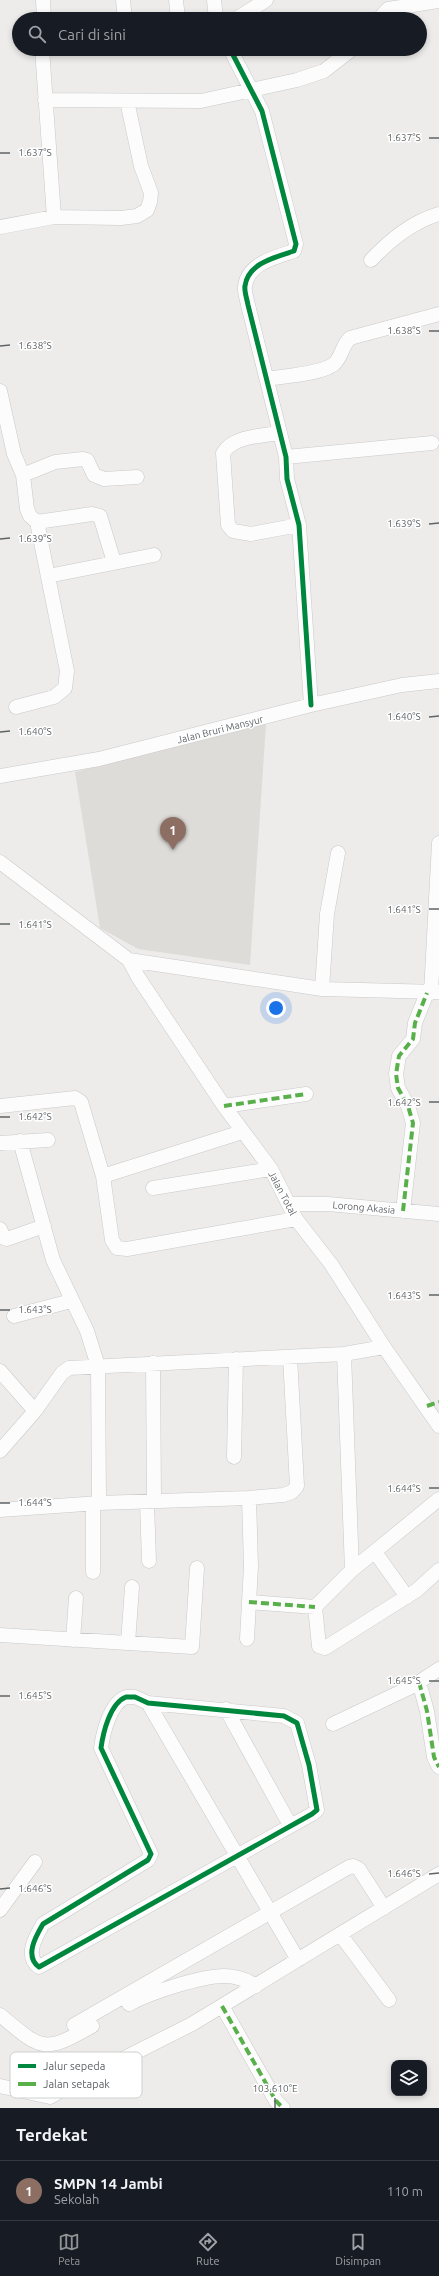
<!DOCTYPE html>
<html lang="id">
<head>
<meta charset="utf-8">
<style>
	:root { --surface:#171b24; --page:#242831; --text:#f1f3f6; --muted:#9ea1a6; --line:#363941; --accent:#919495 }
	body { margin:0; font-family:Ubuntu,sans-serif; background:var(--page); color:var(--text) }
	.controls { position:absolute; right:12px; bottom:12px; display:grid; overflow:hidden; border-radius:8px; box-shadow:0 2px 6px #0003 }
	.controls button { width:36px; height:36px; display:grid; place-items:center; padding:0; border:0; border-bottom:1px solid var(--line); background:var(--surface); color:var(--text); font:20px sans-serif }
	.you { position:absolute; left:276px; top:1008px; width:14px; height:14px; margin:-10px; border:3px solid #fff; border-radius:50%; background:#1a73e8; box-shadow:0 0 0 6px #1a73e833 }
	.badge { display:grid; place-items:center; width:26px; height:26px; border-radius:50%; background:var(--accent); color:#fff; font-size:13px; font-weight:700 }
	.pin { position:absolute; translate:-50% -33px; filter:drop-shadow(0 1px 2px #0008) }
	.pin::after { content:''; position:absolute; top:21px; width:14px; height:12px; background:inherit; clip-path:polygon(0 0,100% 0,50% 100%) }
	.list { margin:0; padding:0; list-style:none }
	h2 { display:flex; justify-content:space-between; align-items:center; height:52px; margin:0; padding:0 16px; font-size:17px }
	h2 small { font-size:13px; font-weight:400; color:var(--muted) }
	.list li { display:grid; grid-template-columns:26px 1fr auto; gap:12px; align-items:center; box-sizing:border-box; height:60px; padding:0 16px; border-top:1px solid var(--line) }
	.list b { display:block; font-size:15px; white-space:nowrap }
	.list p { margin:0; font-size:13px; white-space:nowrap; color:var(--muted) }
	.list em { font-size:13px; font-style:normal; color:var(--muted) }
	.icon { flex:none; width:22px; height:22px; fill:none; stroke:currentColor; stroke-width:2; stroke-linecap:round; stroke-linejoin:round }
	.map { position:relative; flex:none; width:439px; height:2108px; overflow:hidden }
	.search { position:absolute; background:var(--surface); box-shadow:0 2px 6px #0003; left:12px; right:12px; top:12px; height:44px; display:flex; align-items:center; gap:10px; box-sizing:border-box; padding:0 14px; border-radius:22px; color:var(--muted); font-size:15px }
	.sheet { height:112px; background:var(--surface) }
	nav { display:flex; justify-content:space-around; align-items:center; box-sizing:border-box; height:56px; border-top:1px solid var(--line); background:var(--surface); font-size:11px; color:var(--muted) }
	nav a { display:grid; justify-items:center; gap:2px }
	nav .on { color:var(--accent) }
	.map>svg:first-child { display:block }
</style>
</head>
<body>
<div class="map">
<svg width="439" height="2108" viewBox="0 0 439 2108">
	<rect width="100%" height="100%" fill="#eeecea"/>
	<path fill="#dedcd8" d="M 266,724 L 250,965 L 138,949 L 100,928 L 75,772 Z"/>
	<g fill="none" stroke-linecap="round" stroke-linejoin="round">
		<defs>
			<path id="minor" d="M 43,0 L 44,19
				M 123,0 L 125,19
				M 176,0 L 178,19
				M 214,0 L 216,19
				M 236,19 L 266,0
				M 379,19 L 388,9 L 439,1
				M 230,49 L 262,111 L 296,244 L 294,251 C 276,257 248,263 245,286 C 244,291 247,299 248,305 L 286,457 L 287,479 L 299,525 L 311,705
				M 45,100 L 201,101 L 297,80 L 324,71 L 352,49
				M 54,217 L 121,218 L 137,216 L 147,210 L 150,202 L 151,193 L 141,166 L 127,101
				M 0,227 L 54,217 L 42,49
				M 371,260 C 391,239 412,222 439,214
				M 267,379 C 283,376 322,374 334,364 C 342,357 341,347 350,338 L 439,314
				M 0,391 L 14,454 L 23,475 L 27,509 L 30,516 L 37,522 L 92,514 L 100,516 L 114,562
				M 279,433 C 261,436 233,436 223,453 L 228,525 L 233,531 L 251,534 L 299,525
				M 286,457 L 432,443
				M 23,475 L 55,462 L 83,459 L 87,460 L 94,475 L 104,479 L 137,477
				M 48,576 L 154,555
				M 16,707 L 54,697 L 65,688 L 67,671 L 37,522
				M 0,776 L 99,759 L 311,705 L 402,685 L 439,681
				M 0,862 L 129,960 L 322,989 L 439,992
				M 129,960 L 138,977 L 224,1106 L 271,1169 L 296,1219 L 331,1264 L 384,1347 L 439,1426
				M 322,989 L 327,914 L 338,853
				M 431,993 L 439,843
				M 0,1106 L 75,1098 L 81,1102 L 103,1176 L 112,1240 L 117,1248 L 127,1249 L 296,1219
				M 224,1106 L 306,1094
				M 20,1141 L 53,1260 L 87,1331 L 98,1366 L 99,1503
				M 0,1143 L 48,1140
				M 103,1176 L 242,1132
				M 153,1188 L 271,1169
				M 289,1204 L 328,1204 L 439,1214
				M 403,1211 L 413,1123 L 408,1106 L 398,1088 L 396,1074 L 399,1056 L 413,1039 L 415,1023 L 427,993
				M 0,1229 L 4,1238 L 7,1239 L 44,1226
				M 14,1316 L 71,1301
				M 344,1354 L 352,1570
				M 153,1363 L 154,1501
				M 0,1371 L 35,1411
				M 0,1451 L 35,1411 L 62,1373 L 69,1368 L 344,1354 L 384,1347
				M 234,1457 L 236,1359
				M 439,1499 L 352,1570 L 315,1607 L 319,1646 L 325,1648 L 417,1590 L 439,1570
				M 147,1502 L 149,1561
				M 93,1504 L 93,1572
				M 0,1510 L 99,1503 L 249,1498 L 283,1495 L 292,1492 L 297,1486 L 290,1357
				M 375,1552 L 407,1597
				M 249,1602 L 315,1607
				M 0,1635 L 192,1647 L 197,1568
				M 247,1639 L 251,1566 L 249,1498
				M 73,1640 L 76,1598
				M 128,1643 L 132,1587
				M 419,1682 L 427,1711 L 434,1757 L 439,1767
				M 126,1697 L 135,1697 L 148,1703 L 284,1716 L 297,1723 L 309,1765 L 317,1810 L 312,1814 L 39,1967 C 24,1956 36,1936 43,1924 L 148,1860 L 151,1854 L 101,1748 C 103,1733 110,1703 126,1697 Z
				M 148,1703 L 298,1960
				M 226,1709 L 290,1825
				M 333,1724 L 413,1686 L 439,1669
				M 0,1910 L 35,1862
				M 340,1934 L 389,2000
				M 129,2004 C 149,1993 201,1976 224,1976 C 236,1976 246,1979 256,1986
				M 222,2006 L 276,2101 L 283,2108
				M 0,2015 C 42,2050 43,2054 92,2026
				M 74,2025 L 349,1867 L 353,1866 L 359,1869 L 384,1908
				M 0,2086 L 50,2097 L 67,2087 L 192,2024 L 439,1874"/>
		</defs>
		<use href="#minor" stroke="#c9c9c9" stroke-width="15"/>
		<use href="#minor" stroke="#fcfcfc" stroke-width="14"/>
		<path stroke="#59b04a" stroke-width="4" stroke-dasharray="8 4" stroke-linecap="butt" d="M 224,1106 L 306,1094
			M 403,1211 L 413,1123 L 408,1106 L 398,1088 L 396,1074 L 399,1056 L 413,1039 L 415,1023 L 427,993
			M 427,1406 L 439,1402
			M 249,1602 L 315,1607
			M 419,1682 L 427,1711 L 434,1757 L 439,1767
			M 222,2006 L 276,2101 L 283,2108"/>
		<defs>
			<path id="cycleway" d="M 230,49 L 262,111 L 296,244 L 294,251 C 276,257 248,263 245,286 C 244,291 247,299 248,305 L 286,457 L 287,479 L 299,525 L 311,705
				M 126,1697 L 135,1697 L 148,1703 L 284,1716 L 297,1723 L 309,1765 L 317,1810 L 312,1814 L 39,1967 C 24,1956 36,1936 43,1924 L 148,1860 L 151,1854 L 101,1748 C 103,1733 110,1703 126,1697 Z"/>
		</defs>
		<use href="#cycleway" stroke="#fff" stroke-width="8"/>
		<use href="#cycleway" stroke="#00873e" stroke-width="5"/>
	</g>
	<path fill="none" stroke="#5f6467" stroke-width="1.5" d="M 429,138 L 439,138M 0,153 L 10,153M 429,331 L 439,331M 0,346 L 10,345M 429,524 L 439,523M 0,539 L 10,538M 429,717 L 439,716M 0,732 L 10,731M 429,909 L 439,909M 0,924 L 10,924M 429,1102 L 439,1102M 0,1117 L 10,1117M 429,1295 L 439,1295M 0,1310 L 10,1310M 429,1488 L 439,1488M 0,1503 L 10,1503M 429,1681 L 439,1681M 0,1696 L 10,1696M 429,1874 L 439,1873M 0,1889 L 10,1888M 275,2098 L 275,2108"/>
	<g text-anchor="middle" stroke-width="3" stroke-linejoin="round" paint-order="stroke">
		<g font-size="10" fill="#5f6467" stroke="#fff">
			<text transform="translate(220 729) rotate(-14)" y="4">Jalan Bruri Mansyur</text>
			<text transform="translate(283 1193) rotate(62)" y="4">Jalan Total</text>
			<text transform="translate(364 1207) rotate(5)" y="4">Lorong Akasia</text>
		</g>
	</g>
	<rect x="10" y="2052" width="132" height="46" rx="6" fill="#fff" stroke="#cfd0d1" stroke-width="1"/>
	<rect x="18" y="2064" width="18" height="4" fill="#00873e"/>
	<rect x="18" y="2082" width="18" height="4" fill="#59b04a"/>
	<g font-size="11" fill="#5f6467">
		<text x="43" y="2070">Jalur sepeda</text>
		<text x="43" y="2088">Jalan setapak</text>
	</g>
	<g font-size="10" text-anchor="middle" fill="#5f6467" stroke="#fff" stroke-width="3" stroke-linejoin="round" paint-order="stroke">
		<text x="404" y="141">1.637°S</text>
		<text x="35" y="156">1.637°S</text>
		<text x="404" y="334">1.638°S</text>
		<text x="35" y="349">1.638°S</text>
		<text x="404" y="527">1.639°S</text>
		<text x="35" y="542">1.639°S</text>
		<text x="404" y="720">1.640°S</text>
		<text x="35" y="735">1.640°S</text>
		<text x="404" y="913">1.641°S</text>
		<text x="35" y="928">1.641°S</text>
		<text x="404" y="1106">1.642°S</text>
		<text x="35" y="1120">1.642°S</text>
		<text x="404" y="1299">1.643°S</text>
		<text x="35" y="1313">1.643°S</text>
		<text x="404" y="1492">1.644°S</text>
		<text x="35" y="1506">1.644°S</text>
		<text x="404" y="1684">1.645°S</text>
		<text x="35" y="1699">1.645°S</text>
		<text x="404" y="1877">1.646°S</text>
		<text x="35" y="1892">1.646°S</text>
		<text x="275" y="2092">103.610°E</text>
	</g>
</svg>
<div class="controls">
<button><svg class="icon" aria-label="layers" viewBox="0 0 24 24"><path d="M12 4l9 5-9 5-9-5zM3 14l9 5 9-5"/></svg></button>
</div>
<div class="you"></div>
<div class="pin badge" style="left:173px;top:850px;background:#8d6e63">1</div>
<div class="search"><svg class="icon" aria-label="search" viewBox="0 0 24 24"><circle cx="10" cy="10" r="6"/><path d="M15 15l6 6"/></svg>Cari di sini</div>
</div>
<section class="sheet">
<h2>Terdekat<small></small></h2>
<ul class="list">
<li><span class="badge" style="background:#8d6e63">1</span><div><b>SMPN 14 Jambi</b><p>Sekolah</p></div><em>110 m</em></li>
</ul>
</section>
<nav>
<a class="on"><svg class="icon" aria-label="map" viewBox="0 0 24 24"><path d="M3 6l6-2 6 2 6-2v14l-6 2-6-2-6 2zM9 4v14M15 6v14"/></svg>Peta</a>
<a><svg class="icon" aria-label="directions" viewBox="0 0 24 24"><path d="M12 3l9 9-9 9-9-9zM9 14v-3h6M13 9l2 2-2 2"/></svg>Rute</a>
<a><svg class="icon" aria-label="saved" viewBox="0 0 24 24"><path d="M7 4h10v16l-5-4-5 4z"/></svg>Disimpan</a>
</nav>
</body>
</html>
